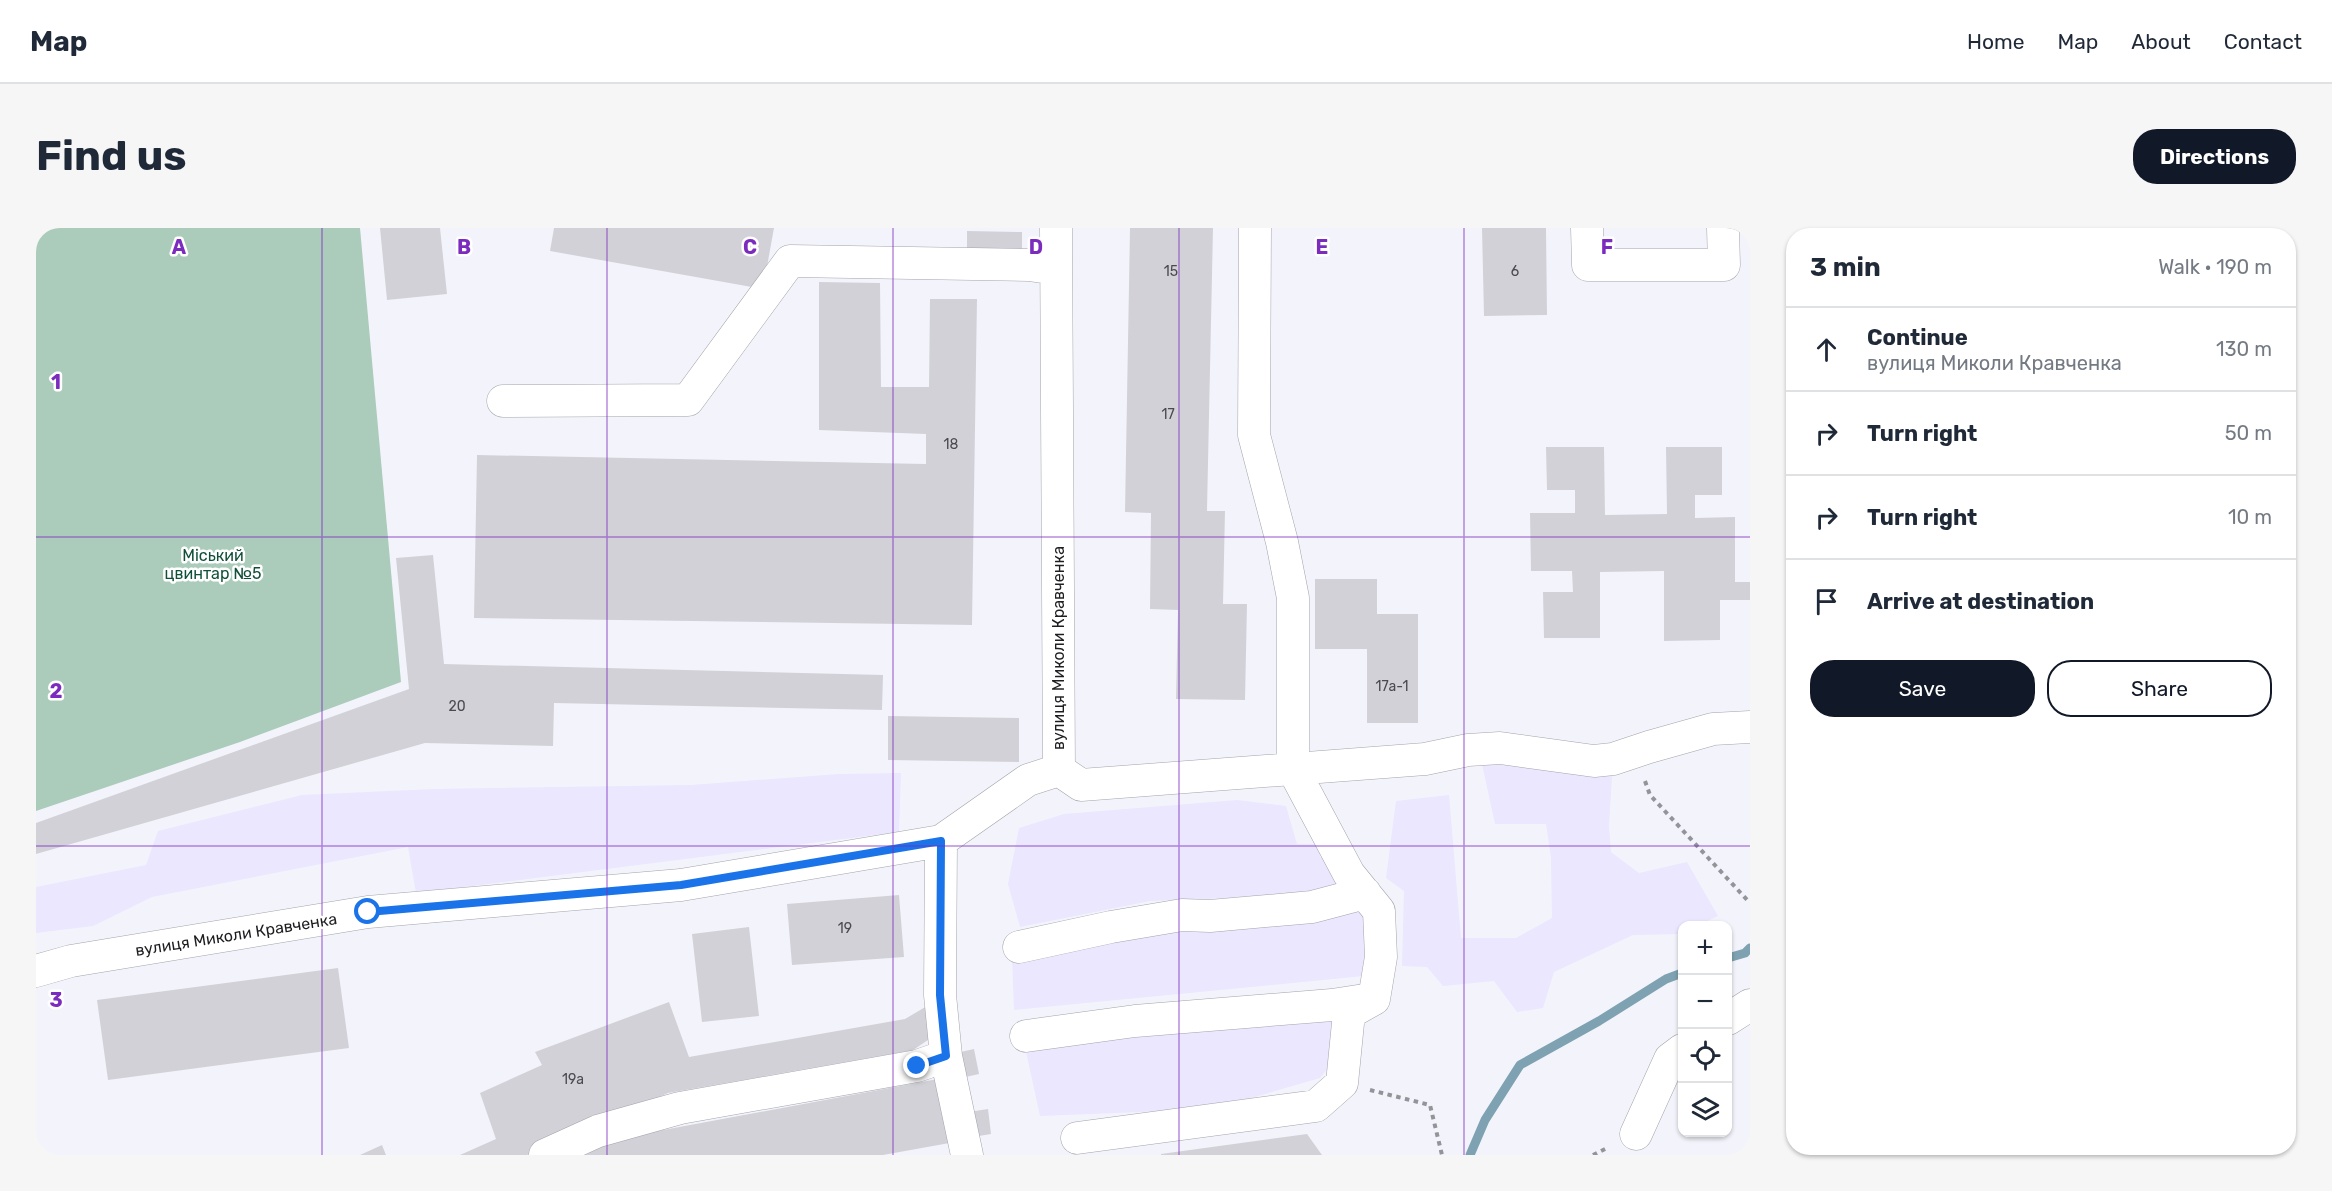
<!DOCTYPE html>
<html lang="en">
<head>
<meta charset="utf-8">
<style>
	:root { --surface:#fff; --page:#f6f6f7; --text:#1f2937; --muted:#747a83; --line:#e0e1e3; --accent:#111827 }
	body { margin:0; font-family:Rubik,sans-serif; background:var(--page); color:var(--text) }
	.controls { position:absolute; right:18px; bottom:18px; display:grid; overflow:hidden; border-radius:12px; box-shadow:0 2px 4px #0004 }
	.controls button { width:54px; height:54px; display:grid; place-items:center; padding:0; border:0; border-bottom:2px solid var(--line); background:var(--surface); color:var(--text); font:30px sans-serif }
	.stop { position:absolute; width:18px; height:18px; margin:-14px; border:4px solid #1a73e8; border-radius:50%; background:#fff }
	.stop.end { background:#1a73e8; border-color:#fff; box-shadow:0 2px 6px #0008 }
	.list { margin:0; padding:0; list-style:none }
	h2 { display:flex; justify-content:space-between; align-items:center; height:78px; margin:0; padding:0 24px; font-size:26px }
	h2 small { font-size:20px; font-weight:400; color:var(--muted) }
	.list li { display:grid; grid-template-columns:39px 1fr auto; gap:18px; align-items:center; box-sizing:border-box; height:84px; padding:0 24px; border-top:2px solid var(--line) }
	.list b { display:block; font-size:22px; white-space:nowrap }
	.list p { margin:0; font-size:20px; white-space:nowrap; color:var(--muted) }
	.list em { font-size:20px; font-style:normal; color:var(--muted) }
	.actions { display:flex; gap:12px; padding:18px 24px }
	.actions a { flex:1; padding:14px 0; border:2px solid var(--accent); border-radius:24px; text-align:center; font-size:21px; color:var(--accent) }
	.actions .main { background:var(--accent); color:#fff }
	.icon { flex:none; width:33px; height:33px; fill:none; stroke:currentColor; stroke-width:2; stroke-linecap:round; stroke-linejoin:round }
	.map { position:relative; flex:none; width:1714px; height:927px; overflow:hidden; border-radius:24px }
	header { display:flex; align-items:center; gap:36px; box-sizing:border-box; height:84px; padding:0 30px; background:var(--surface); border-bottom:2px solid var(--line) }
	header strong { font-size:28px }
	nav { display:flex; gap:33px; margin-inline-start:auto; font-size:21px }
	.intro { display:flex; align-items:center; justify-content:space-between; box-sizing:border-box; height:144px; padding:0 36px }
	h1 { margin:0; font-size:42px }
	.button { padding:15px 27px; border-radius:24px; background:var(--accent); color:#fff; font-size:21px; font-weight:700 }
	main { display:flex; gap:36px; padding:0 36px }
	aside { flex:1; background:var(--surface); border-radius:24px; box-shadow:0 2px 4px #0004 }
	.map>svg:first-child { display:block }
</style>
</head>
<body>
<header>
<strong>Map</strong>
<nav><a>Home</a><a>Map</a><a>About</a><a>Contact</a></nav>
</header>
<div class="intro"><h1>Find us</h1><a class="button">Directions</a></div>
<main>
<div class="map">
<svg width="1714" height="927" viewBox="0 0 1714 927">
	<rect width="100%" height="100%" fill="#f3f4fb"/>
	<path fill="#eae7fe" d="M 1446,536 L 1530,538 L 1576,548 L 1573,598 L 1575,624 L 1603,645 L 1651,634 L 1682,688 L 1663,697 L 1646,698 L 1646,706 L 1597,707 L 1518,744 L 1507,780 L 1481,784 L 1458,753 L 1407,758 L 1391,739 L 1366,738 L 1368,663 L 1350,650 L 1360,573 L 1413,567 L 1425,710 L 1480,710 L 1516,690 L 1515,629 L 1510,596 L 1459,596 Z
		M 865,545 L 863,604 L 380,665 L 372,619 L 116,669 L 57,698 L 0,705 L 0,659 L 110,637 L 122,603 L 266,567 L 398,561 L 655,557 L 803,546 Z
		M 1201,572 L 1250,578 L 1261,616 L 1282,616 L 1284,629 L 1307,638 L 1307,660 L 1293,666 L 1114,673 L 984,699 L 972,656 L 983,600 L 1028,586 Z
		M 1333,678 L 1328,748 L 978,782 L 976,728 L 1034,716 Z
		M 1300,791 L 1303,826 L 1284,850 L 1178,881 L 1004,888 L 989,819 Z"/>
	<path fill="#abcbbb" d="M 0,0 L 324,0 L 365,454 L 204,514 L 0,583 Z"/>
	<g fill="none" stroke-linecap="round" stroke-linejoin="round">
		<path stroke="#7ea2b1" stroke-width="9" d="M 1692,730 L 1709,725 L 1714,720
			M 1434,927 L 1449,892 L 1484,837 L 1563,793 L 1630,751 L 1646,745"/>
	</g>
	<path fill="#d2d1d8" d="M 344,0 L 404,0 L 411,66 L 351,72 Z
		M 518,0 L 738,0 L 727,61 L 514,23 Z
		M 1094,0 L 1177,0 L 1171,283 L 1189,283 L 1187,376 L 1211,376 L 1209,472 L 1140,471 L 1142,382 L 1114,381 L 1115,285 L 1089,284 Z
		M 1446,0 L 1510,0 L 1511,87 L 1448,88 Z
		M 931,3 L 986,4 L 986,32 L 931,32 Z
		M 783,54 L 844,55 L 845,159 L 893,159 L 894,71 L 941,71 L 936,397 L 438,390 L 441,227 L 890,236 L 890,206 L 783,202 Z
		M 1510,219 L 1568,219 L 1569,287 L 1631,286 L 1630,219 L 1686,219 L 1686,267 L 1659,267 L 1659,290 L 1699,289 L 1699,354 L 1714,354 L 1714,372 L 1684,372 L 1684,412 L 1628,413 L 1628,343 L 1564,344 L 1564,410 L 1508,410 L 1507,364 L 1537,364 L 1536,343 L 1495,343 L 1494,285 L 1539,285 L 1539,262 L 1511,262 Z
		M 397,327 L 408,436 L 847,447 L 846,482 L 518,475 L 517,518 L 389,515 L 0,626 L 0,595 L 373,461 L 360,330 Z
		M 1279,351 L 1341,351 L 1341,386 L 1382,386 L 1382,495 L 1331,495 L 1331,421 L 1279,421 Z
		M 852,488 L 983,490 L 983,534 L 852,532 Z
		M 863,667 L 868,729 L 756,737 L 751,676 Z
		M 713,699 L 723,788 L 666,794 L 656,706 Z
		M 302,740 L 313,820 L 72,852 L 61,772 Z
		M 633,774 L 653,829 L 869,791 L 891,778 L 898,808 L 877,822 L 632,865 L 491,927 L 424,927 L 460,911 L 444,865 L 506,837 L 499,824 Z
		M 938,821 L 943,846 L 925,850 L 920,825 Z
		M 907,850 L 919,914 L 847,927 L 548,927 L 568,913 Z
		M 952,881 L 955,906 L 937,909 L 933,884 Z
		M 1271,906 L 1286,927 L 1125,927 L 1125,926 Z
		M 346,917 L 350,927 L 324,927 Z"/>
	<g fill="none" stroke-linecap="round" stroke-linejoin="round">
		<defs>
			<path id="minor" d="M 1020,0 L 1023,542
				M 1551,0 L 1552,37 L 1688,37 L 1687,0
				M 467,173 L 652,172 L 754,33 L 993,37 L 1020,41
				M 1023,542 L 1045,557 L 1389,531 L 1432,522 L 1464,520 L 1558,533 L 1577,531 L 1613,519 L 1677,501 L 1714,499
				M 905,613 L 904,767 L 910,828 L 931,927
				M 983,719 L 1075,699 L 1146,687 L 1174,688 L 1276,679 L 1329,665
				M 0,743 L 35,733 L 332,684 L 645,657 L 905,613 L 992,552 L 1023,542
				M 1692,791 L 1714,777
				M 990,808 L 1099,793 L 1296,777 L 1335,771
				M 1600,906 L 1634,831 L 1646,822
				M 1041,910 L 1280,878 L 1306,855 L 1313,785 L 1338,771 L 1345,729 L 1343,683 L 1313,646 L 1257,541 L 1257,370 L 1246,314 L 1218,207 L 1219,0
				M 509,927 L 562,903 L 644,880 L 881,838 L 910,828"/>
		</defs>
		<use href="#minor" stroke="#a3a4ab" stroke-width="33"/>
		<path stroke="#939499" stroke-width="4" stroke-dasharray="4.5 4.5" stroke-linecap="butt" d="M 1609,553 L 1614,567 L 1714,675
			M 1334,862 L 1394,877 L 1406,927
			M 1557,927 L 1573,919"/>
		<use href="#minor" stroke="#fff" stroke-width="32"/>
	</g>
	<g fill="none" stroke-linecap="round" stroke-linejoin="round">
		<path stroke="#1a73e8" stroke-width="8" d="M 332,684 L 645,657 L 905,613 L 904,767 L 910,828 L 881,838"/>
	</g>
	<path fill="none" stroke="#7b2cbf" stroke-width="1.5" stroke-opacity="0.55" d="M 286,0 L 286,927M 571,0 L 571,927M 857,0 L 857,927M 1143,0 L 1143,927M 1428,0 L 1428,927M 0,309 L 1714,309M 0,618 L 1714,618"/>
	<g text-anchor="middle" stroke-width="5" stroke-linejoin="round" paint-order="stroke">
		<g font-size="14" fill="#4b4b4f">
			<text x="1135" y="48">15</text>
			<text x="1479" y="48">6</text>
			<text x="1132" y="191">17</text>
			<text x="915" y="221">18</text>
			<text x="1356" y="463">17а-1</text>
			<text x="421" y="483">20</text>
			<text x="809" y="705">19</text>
			<text x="537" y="856">19а</text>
		</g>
		<g font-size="16" fill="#115038" stroke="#fff">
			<text x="177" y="333">Міський<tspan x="177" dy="18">цвинтар №5</tspan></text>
		</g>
		<g font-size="16" fill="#1e1e21" stroke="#fff">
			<text transform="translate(1022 420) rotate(-90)" y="6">вулиця Миколи Кравченка</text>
			<text transform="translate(200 706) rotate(-9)" y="6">вулиця Миколи Кравченка</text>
		</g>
	</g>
	<g font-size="20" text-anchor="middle" font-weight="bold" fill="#7b2cbf" stroke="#fff" stroke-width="5" stroke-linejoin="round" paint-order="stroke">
		<text x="143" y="26">A</text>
		<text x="428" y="26">B</text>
		<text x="714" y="26">C</text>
		<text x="1000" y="26">D</text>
		<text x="1286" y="26">E</text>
		<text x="1571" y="26">F</text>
		<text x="20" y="161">1</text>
		<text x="20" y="470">2</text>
		<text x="20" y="779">3</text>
	</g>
</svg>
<div class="controls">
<button>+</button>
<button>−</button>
<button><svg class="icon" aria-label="locate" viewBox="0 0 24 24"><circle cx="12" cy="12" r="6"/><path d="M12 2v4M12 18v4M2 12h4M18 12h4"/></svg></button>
<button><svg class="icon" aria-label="layers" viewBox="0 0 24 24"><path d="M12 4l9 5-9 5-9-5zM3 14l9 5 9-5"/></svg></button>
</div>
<div class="stop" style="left:332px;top:684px"></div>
<div class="stop end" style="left:881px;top:838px"></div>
</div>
<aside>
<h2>3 min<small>Walk · 190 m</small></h2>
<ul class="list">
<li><svg class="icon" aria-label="ahead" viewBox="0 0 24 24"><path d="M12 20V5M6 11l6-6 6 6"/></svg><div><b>Continue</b><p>вулиця Миколи Кравченка</p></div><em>130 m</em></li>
<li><svg class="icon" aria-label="right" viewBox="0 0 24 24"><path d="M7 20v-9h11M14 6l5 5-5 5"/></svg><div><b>Turn right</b></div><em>50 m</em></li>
<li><svg class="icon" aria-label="right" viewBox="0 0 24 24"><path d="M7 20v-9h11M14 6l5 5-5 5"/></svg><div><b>Turn right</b></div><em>10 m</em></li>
<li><svg class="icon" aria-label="arrive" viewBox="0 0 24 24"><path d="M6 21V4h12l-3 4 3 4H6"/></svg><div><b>Arrive at destination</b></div></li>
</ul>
<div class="actions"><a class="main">Save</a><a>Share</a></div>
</aside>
</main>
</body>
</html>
